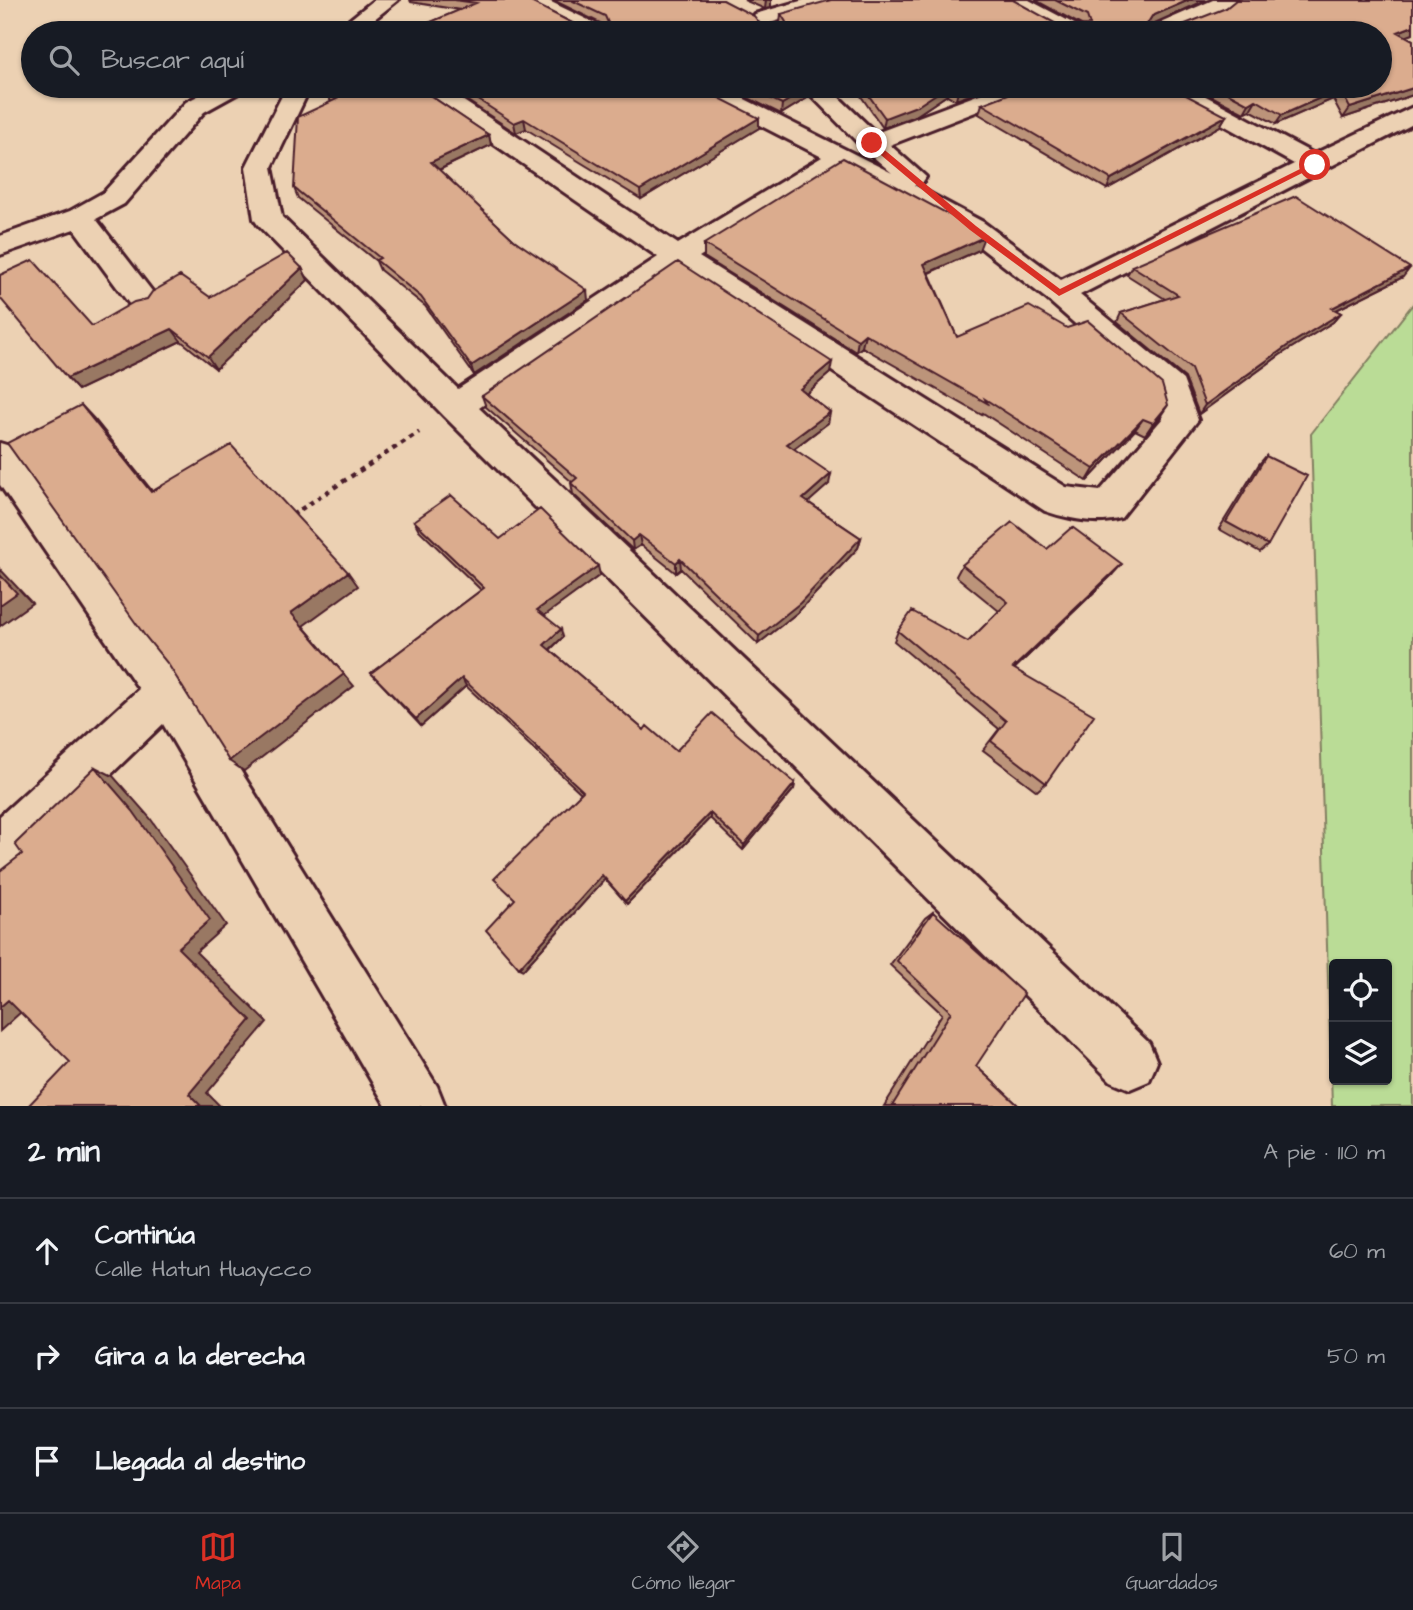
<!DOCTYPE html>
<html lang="es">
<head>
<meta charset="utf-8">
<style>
	:root { --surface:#171b24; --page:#242831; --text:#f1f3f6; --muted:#9ea1a6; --line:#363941; --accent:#d93025 }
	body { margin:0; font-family:"Architects Daughter",sans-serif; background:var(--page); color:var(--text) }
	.controls { position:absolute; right:21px; bottom:21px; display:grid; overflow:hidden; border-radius:7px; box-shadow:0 2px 5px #0004 }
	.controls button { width:63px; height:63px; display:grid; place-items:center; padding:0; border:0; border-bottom:2px solid var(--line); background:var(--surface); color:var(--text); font:35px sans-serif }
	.stop { position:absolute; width:21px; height:21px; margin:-16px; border:5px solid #d93025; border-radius:50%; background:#fff }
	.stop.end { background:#d93025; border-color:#fff; box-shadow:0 2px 7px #0008 }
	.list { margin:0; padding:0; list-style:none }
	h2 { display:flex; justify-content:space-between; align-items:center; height:91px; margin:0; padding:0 28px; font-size:30px }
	h2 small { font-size:23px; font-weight:400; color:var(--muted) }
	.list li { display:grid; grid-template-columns:46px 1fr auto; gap:21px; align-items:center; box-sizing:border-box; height:105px; padding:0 28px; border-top:2px solid var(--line) }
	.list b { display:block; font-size:26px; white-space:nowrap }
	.list p { margin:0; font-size:23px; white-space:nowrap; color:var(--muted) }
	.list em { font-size:23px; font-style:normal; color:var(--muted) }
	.icon { flex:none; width:38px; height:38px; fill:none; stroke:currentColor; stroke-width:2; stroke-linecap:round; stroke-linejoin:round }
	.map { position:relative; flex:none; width:1413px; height:1106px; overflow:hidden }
	.search { position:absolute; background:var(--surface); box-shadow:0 2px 5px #0004; left:21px; right:21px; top:21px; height:77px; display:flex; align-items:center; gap:18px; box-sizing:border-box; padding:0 24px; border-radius:38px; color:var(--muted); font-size:26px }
	.sheet { height:406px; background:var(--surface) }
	nav { display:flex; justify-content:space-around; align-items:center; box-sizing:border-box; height:98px; border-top:2px solid var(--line); background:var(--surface); font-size:19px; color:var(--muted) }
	nav a { display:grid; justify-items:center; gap:4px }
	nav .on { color:var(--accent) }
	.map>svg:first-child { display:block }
</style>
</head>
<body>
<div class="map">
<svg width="1413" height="1106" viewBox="0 0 1413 1106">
	<rect width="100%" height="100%" fill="#ecd1b3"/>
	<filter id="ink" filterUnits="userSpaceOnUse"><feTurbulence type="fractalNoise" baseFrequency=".0143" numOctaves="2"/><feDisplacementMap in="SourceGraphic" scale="14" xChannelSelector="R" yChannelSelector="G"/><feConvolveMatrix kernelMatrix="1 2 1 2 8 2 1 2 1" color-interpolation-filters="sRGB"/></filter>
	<g filter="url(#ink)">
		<path fill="#badc96" stroke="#827e60" stroke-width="2" fill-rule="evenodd" d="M 1413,304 L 1413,1106 L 1332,1106 L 1311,434 ZM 1334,964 L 1387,964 L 1387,1080 L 1334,1080 Z"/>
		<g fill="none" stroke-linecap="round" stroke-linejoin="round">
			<defs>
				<path id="street" d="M 374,0 L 398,0 L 357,33 L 333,33 Z
					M 520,0 L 547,0 L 605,28 L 608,33 L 580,33 L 524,4 Z
					M 804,0 L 838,0 L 834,4 L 763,25 L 755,24 L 752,19 L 755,14 Z
					M 1002,0 L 1029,0 L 1082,28 L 1085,33 L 1058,33 L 1006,4 Z
					M 1213,0 L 1239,0 L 1220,15 L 1175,33 L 1146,33 L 1149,28 Z
					M 217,86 L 246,86 L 242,91 L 204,112 L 124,204 L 96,219 L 155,295 L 159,302 L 155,309 L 144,312 L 133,309 L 74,229 L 0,255 L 0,236 L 70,211 L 104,192 L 186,102 Z
					M 287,86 L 311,86 L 272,167 L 282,217 L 458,389 L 658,257 L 417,91 L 413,86 L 441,86 L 678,244 L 822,157 L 693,91 L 689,86 L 719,86 L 892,173 L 863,148 L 802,86 L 827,86 L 876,133 L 1001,86 L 1034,86 L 1030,91 L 890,145 L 926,177 L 922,183 L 914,185 L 983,222 L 1061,280 L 1294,164 L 1162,91 L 1158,86 L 1187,86 L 1314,154 L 1413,107 L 1413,124 L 1080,295 L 1183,380 L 1198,420 L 1121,518 C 1098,525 1068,519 1045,511 L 678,270 L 479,408 L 1149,1043 L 1157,1062 L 1149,1081 L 1130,1089 L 1111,1081 L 444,416 L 258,225 L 254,219 L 246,167 ZM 842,167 L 963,234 L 1048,300 L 1156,395 L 1163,418 L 1100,491 L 1066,487 L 699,257 Z
					M 0,443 L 13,447 L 159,650 L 182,677 L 437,1086 L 445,1106 L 386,1106 L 163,724 L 17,865 L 0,872 L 0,816 L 139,689 L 0,485 Z"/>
			</defs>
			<use href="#street" stroke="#4a1f2b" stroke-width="6"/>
			<path stroke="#4a1f2b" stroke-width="4.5" stroke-dasharray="5 5" stroke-linecap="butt" d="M 292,515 L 419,432"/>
			<use href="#street" fill="#ecd1b3" fill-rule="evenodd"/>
		</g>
		<path fill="#bc947a" stroke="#4a1f2b" stroke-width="2" d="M 410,0 L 527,0 L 578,26 L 606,26 L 553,0 L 723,0 L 762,26 L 782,26 L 780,23 L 781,14 L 1060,26 L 1083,26 L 1035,0 L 1206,0 L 1151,24 L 1413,34 L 1406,36 L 1413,40 L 1413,95 L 1343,118 L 1333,99 L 1276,124 L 1250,110 L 1244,113 L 1192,86 L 1380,86 L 1380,33 L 405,33 L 460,10 L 411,2 Z
			M 744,0 L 771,0 L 771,8 L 765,9 Z
			M 321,86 L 416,86 L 489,135 L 491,145 L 439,170 L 514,240 L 588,300 L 474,375 L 425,306 L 380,270 L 376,261 L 298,198 L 294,188 L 331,102 L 327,93 L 330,91 Z
			M 445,86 L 696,86 L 759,128 L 641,199 L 526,129 L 516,133 Z
			M 724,86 L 809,86 L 809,97 L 781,114 Z
			M 854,86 L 994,86 L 956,100 L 947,95 L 917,115 L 883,128 Z
			M 982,104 L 1226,116 L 1220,126 L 1107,189 L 979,114 Z
			M 704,244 L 979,250 L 929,273 L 957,337 L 1160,417 L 1145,435 L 1135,430 L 1087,481 L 983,413 L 982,415 L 862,347 L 856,352 L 704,257 Z
			M 1132,266 L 1403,277 L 1336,310 L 1341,313 L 1333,322 L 1280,355 L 1199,414 L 1185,378 L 1117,322 L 1121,313 L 1165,299 L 1127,275 Z
			M 302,268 L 308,280 L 216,369 L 181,341 L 78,390 L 67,378 L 92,326 L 210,297 Z
			M 830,373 L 806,394 L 830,412 L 828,423 L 794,449 L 829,484 L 808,502 L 861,538 L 858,548 L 798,612 L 758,644 L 681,569 L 676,573 L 641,545 L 633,550 L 573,494 L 571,483 L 572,482 L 486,407 L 482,396 Z
			M 1266,456 L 1268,545 L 1260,552 L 1219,529 L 1259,464 Z
			M 414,521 L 500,539 L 600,575 L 543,616 L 563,637 L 550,650 L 644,730 L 676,751 L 795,783 L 794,789 L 743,850 L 710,818 L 627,904 L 605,879 L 523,970 L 515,899 L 581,793 L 466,686 L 421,726 L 371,673 L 481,590 L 419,530 Z
			M 1047,549 L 1112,575 L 1014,669 L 1046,783 L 1037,791 L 983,750 L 999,729 L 894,641 L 898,631 L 968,642 L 999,611 L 956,576 L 962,565 Z
			M 933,912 L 976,1066 L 1019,1106 L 884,1106 L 942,1014 L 890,965 L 925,918 Z"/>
		<path fill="#997863" stroke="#4a1f2b" stroke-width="2" d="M 766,0 L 771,0 L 771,8 L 765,9 Z
			M 1189,0 L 1206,0 L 1148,26 L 1147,24 L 1152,16 Z
			M 1413,26 L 1413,34 L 1391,42 L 1398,32 Z
			M 948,86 L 949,86 L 947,95 L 917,115 L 883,128 L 885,118 Z
			M 971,86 L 994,86 L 956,100 L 958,90 Z
			M 810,87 L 809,97 L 781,114 L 782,104 Z
			M 1413,88 L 1413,95 L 1343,118 L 1350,108 Z
			M 1340,89 L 1333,99 L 1276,124 L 1282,115 Z
			M 1256,100 L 1250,110 L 1244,113 L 1249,104 Z
			M 1226,116 L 1220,126 L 1107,189 L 1111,179 Z
			M 759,118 L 759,128 L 641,199 L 640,190 Z
			M 524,119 L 526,129 L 516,133 L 514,123 Z
			M 489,135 L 491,145 L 434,172 L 431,162 Z
			M 984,237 L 979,250 L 921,276 L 924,264 Z
			M 302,268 L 308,280 L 216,369 L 208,357 Z
			M 1410,268 L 1403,277 L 1324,316 L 1332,308 Z
			M 587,290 L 588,300 L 474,375 L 471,366 Z
			M 1341,313 L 1333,322 L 1280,355 L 1199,414 L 1205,405 L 1287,346 Z
			M 172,329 L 181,341 L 78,390 L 67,378 Z
			M 865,334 L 862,347 L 856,352 L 858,340 Z
			M 832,362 L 830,373 L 798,401 L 800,389 Z
			M 81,405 L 96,421 L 165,507 L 151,492 Z
			M 1168,405 L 1160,417 L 1145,435 L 1153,423 Z
			M 830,412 L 828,423 L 785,455 L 787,444 Z
			M 1143,419 L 1135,430 L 1087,481 L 1094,469 Z
			M 831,474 L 829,484 L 801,509 L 803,499 Z
			M 639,535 L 641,545 L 633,550 L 632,541 Z
			M 861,538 L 858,548 L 798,612 L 758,644 L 759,636 Z
			M 680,559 L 681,569 L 676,573 L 676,563 Z
			M 1122,564 L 1112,575 L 1005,678 L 1013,668 Z
			M 598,566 L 600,575 L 540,619 L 537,610 Z
			M 0,569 L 32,603 L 0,626 Z
			M 348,572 L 358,586 L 303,626 L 354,686 L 244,771 L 229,761 L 291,613 Z
			M 561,629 L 563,637 L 547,652 L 544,645 Z
			M 462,678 L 466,686 L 421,726 L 416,719 Z
			M 95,767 L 113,776 L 150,818 L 226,925 L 196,952 L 267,1022 L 207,1093 L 220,1106 L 201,1106 L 189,1094 L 178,948 Z
			M 795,783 L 794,789 L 743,850 L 744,845 Z
			M 710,813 L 710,818 L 627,904 L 625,901 Z
			M 602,875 L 605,879 L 523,970 L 519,968 Z
			M 8,1000 L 32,1002 L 0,1031 L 0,1007 Z"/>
		<path fill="#dbac8e" stroke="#4a1f2b" stroke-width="2" d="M 454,0 L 527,0 L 578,26 L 609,25 L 605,16 L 571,0 L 723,0 L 754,16 L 762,26 L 784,26 L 786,22 L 781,14 L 831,0 L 1013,0 L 1060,26 L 1090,25 L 1087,16 L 1055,0 L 1189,0 L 1152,16 L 1147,24 L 1180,26 L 1226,8 L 1236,0 L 1413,0 L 1413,26 L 1398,32 L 1413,40 L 1413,88 L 1350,108 L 1340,89 L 1282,115 L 1256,100 L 1249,104 L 1215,86 L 1380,86 L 1380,33 L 405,33 L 476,3 Z
			M 333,86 L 416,86 L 489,135 L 431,162 L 514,240 L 587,290 L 471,366 L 421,297 L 376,260 L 380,258 L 294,188 L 298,117 L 337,99 L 327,93 L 337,88 Z
			M 457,86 L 696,86 L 759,118 L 640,190 L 524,119 L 514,123 Z
			M 744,86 L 809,86 L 810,87 L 782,104 Z
			M 862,86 L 948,86 L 919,105 L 885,118 Z
			M 950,86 L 971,86 L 958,90 Z
			M 1029,86 L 1169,86 L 1226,116 L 1111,179 L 982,104 Z
			M 843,158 L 965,223 L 984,237 L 924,264 L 957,337 L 1029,306 L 1067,328 L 1088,321 L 1162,384 L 1168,405 L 1153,423 L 1143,419 L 1094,469 L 985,399 L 987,403 L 865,334 L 858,340 L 704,244 Z
			M 1296,196 L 1410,268 L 1332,308 L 1341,313 L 1287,346 L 1205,405 L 1191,369 L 1121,313 L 1178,295 L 1132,266 Z
			M 287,253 L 302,268 L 208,357 L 172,329 L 67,378 L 0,298 L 0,275 L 33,260 L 92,326 L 134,302 L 147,299 L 152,292 L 180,276 L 210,297 Z
			M 678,262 L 832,362 L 800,389 L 830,412 L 787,444 L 831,474 L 803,499 L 861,538 L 800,603 L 759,636 L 680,559 L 676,563 L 639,535 L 632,541 L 571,483 L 577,478 L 482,396 Z
			M 81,405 L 151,492 L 231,445 L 348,572 L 291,613 L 344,674 L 229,761 L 168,664 L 145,636 L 7,443 Z
			M 1266,456 L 1307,476 L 1268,545 L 1226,522 Z
			M 451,495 L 500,539 L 540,509 L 598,566 L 537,610 L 561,629 L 544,645 L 644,730 L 647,726 L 676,751 L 712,713 L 795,783 L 744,845 L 710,813 L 625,901 L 602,875 L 519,968 L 486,930 L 515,899 L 494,879 L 583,791 L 462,678 L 416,719 L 371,673 L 484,588 L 414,521 Z
			M 1012,522 L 1047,549 L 1072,527 L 1122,564 L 1013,668 L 1094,715 L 1046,783 L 991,741 L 1006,721 L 898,631 L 912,611 L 968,642 L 1008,602 L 962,565 Z
			M 0,575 L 17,593 L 0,605 Z
			M 95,767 L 133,811 L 210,920 L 178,948 L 251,1020 L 189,1094 L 201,1106 L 28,1106 L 70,1062 L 8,1000 L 0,1007 L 0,871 L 22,854 L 15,844 Z
			M 933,912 L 1024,994 L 976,1066 L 1019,1106 L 892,1106 L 951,1012 L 897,961 Z"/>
	</g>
	<path fill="#d93025" d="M 869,142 L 875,142 L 976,226 L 1060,289 L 1312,163 L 1318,165 L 1059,296 L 970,230 L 869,145 Z"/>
</svg>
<div class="controls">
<button><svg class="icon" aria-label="locate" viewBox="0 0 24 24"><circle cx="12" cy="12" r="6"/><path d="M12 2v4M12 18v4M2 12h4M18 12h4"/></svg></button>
<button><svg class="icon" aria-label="layers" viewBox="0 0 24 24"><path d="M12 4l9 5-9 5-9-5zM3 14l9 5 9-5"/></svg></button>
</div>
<div class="stop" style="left:1315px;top:165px"></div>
<div class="stop end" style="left:872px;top:143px"></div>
<div class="search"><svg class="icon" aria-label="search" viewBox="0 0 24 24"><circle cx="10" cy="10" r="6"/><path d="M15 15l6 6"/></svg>Buscar aquí</div>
</div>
<section class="sheet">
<h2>2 min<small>A pie · 110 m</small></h2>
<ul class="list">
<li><svg class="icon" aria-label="ahead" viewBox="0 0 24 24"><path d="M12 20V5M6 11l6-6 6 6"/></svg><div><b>Continúa</b><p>Calle Hatun Huaycco</p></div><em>60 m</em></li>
<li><svg class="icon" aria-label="right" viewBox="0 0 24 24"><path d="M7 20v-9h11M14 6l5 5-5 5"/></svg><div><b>Gira a la derecha</b></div><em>50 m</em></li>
<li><svg class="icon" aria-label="arrive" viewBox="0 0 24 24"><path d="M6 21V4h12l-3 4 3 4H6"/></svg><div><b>Llegada al destino</b></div></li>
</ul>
</section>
<nav>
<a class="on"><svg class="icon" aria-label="map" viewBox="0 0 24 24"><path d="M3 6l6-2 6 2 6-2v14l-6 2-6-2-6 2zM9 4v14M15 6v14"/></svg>Mapa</a>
<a><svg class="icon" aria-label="directions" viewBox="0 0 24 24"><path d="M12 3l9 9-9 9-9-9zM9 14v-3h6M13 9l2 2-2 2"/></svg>Cómo llegar</a>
<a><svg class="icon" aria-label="saved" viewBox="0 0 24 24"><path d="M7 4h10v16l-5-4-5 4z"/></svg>Guardados</a>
</nav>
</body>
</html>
